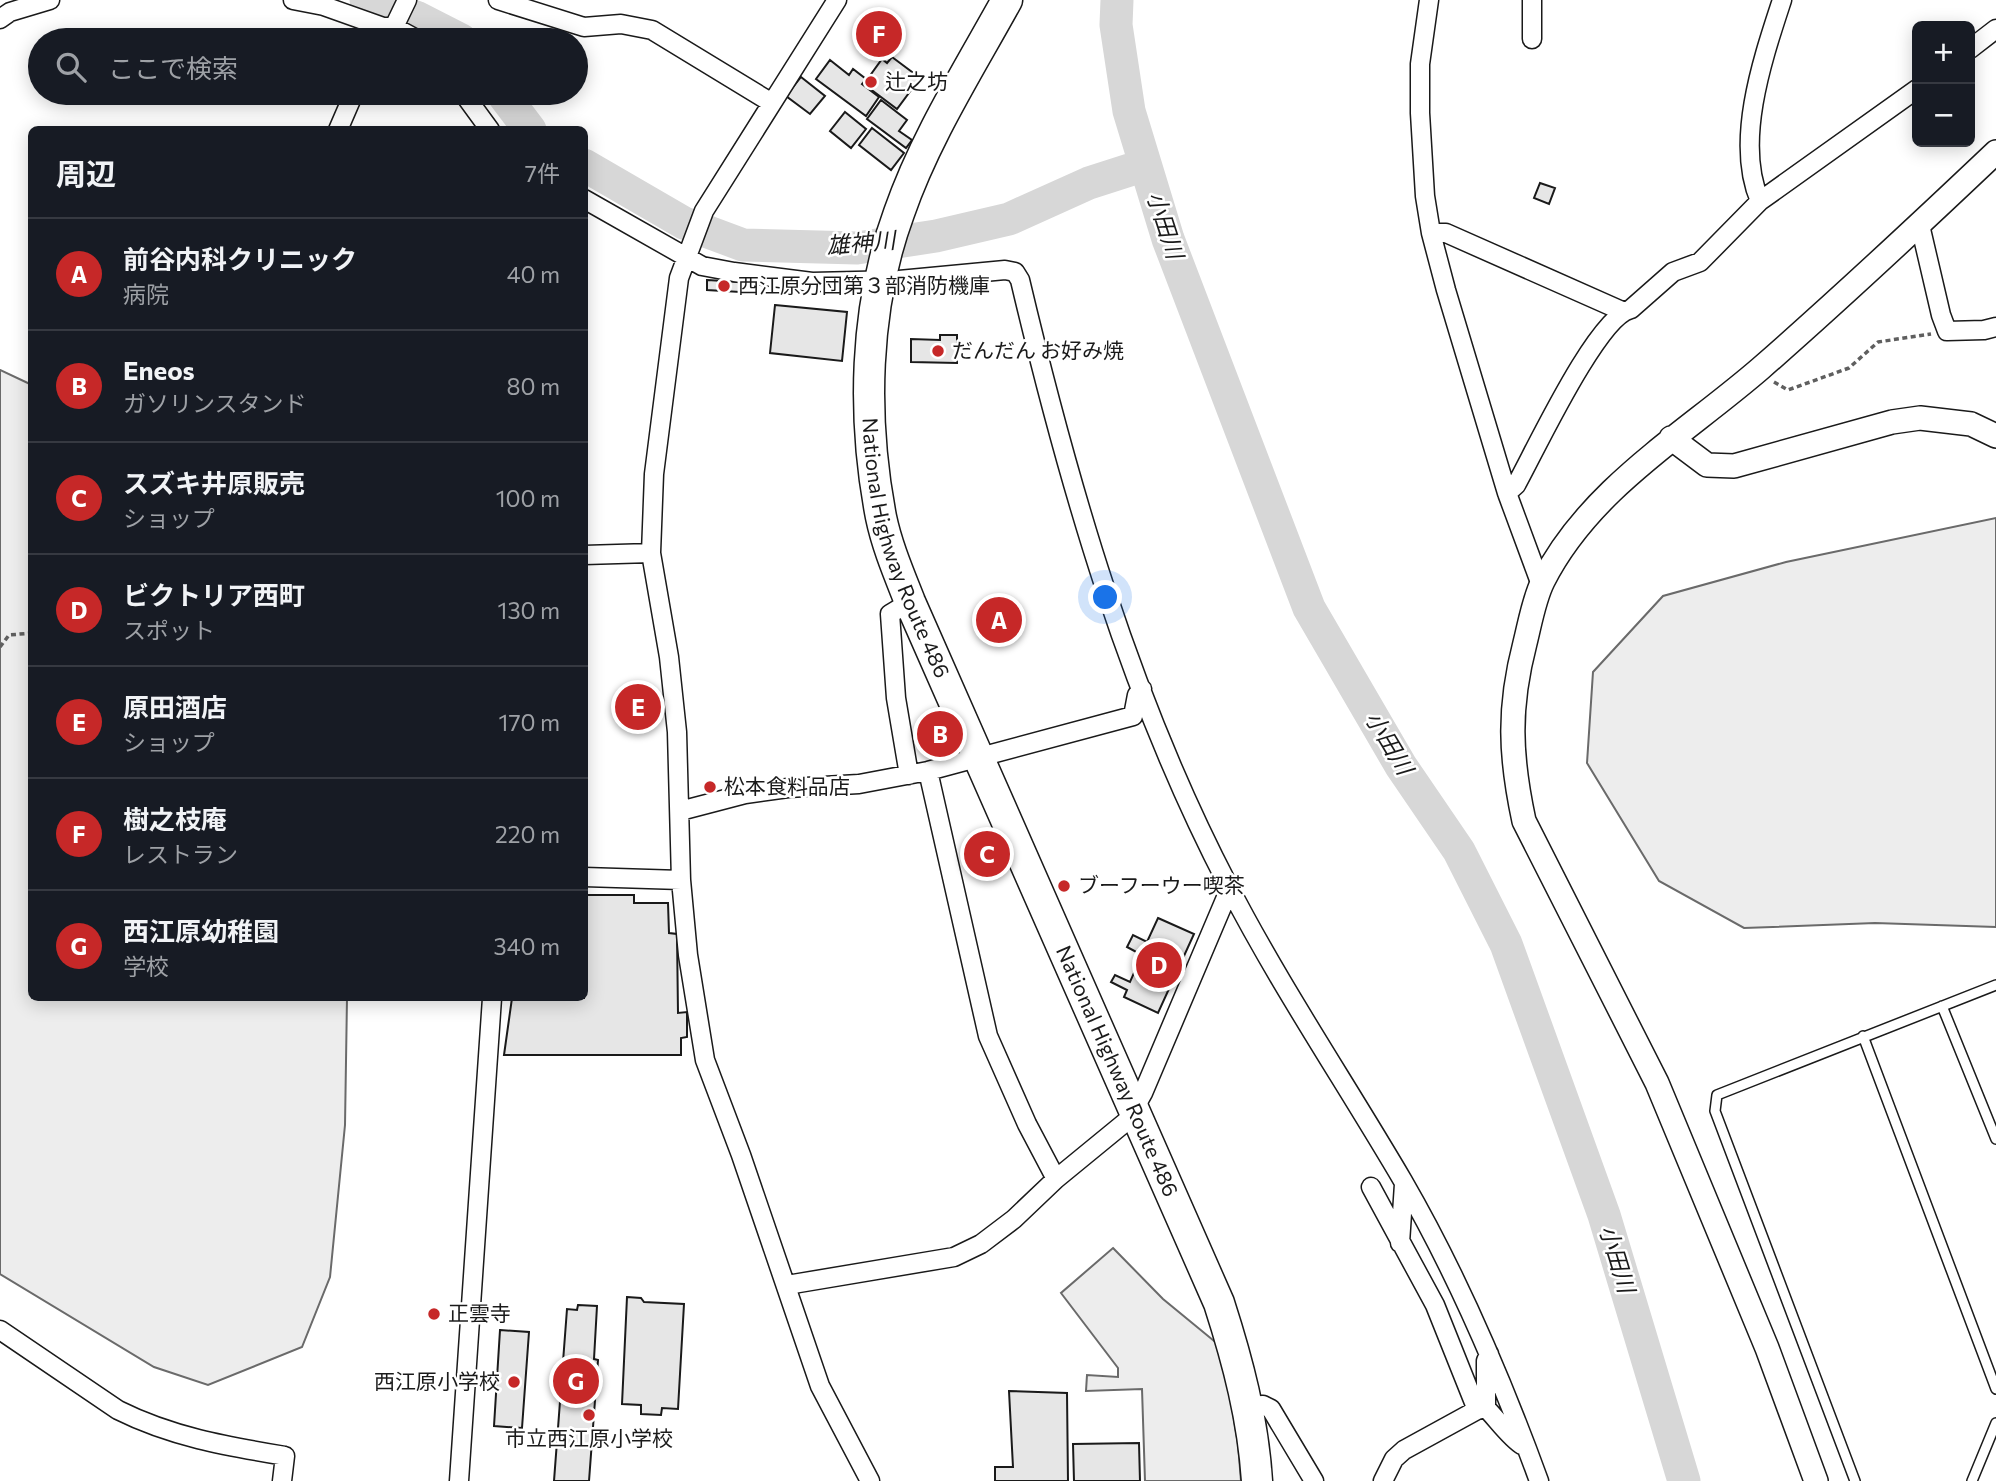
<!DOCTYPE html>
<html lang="ja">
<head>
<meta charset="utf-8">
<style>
	:root { --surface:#171b24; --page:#20242c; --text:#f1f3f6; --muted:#9ea1a6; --line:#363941; --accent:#c62828 }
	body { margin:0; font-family:Commissioner,"Noto Sans JP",sans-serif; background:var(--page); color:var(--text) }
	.controls { position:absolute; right:21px; top:21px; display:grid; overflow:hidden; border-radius:10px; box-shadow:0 4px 18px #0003 }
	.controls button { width:63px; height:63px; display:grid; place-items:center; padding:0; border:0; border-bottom:2px solid var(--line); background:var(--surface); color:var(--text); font:35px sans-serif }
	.you { position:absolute; left:1106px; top:598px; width:24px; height:24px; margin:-18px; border:5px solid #fff; border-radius:50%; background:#1a73e8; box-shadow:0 0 0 10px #1a73e833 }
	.badge { display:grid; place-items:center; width:46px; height:46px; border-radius:50%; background:var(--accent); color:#fff; font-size:23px; font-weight:700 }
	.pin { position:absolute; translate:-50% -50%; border:4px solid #fff; box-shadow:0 2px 7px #0006 }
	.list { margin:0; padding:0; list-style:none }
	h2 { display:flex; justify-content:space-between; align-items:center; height:91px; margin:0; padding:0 28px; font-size:30px }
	h2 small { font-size:23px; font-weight:400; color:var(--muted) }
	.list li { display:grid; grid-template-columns:46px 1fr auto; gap:21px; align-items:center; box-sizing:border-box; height:112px; padding:0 28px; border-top:2px solid var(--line) }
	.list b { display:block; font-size:26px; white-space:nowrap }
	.list p { margin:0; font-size:23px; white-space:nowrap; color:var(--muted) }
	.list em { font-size:23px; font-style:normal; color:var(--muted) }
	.icon { flex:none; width:38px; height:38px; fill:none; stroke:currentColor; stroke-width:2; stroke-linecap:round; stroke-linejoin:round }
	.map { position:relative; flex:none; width:1996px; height:1481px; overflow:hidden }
	.search { position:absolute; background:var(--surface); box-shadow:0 4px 18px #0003; left:28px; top:28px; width:560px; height:77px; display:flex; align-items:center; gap:18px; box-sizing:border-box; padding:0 24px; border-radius:38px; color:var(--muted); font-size:26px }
	.panel { position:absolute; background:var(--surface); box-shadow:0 4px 18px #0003; left:28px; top:126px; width:560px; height:875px; border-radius:10px }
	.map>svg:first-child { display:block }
</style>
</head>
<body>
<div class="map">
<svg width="1996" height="1481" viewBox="0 0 1996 1481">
	<rect width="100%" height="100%" fill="#fff"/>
	<path fill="#ededed" stroke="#6a6a6a" stroke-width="2" d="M 0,370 L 32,385 L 32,998 L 347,998 L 345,1125 L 330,1277 L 302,1347 L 208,1385 L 154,1367 L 0,1274 Z
		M 1996,518 L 1996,927 L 1875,923 L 1744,928 L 1659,881 L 1587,763 L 1593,672 L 1663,596 L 1786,562 Z
		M 1113,1248 L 1163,1299 L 1219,1345 L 1227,1376 L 1238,1444 L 1241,1481 L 1145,1481 L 1142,1389 L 1086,1391 L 1087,1375 L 1118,1377 L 1118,1368 L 1061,1293 Z"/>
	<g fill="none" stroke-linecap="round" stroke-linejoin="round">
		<path stroke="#d7d7d7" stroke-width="33" d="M 366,0 L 416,17 L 461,40
			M 1117,0 L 1116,25 L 1129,111 L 1168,239 L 1309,608 L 1401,766 L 1459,851 L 1506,944 L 1604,1215 L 1684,1481
			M 502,93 L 530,130
			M 584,165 L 684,223 L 743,245 L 857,248 L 936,236 L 1009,219 L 1089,183 L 1145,165"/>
	</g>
	<path fill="#e6e6e6" stroke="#1a1a1a" stroke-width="2" d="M 892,57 L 920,78 L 897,109 L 869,88 L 875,81 L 869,77 L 882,59 L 887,63 Z
		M 830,60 L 849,75 L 853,69 L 866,79 L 862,84 L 879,97 L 866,116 L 816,79 Z
		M 801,77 L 825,96 L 810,114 L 786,96 Z
		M 881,100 L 907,120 L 899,131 L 912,140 L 906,148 L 867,119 Z
		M 845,112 L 866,129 L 851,148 L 830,131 Z
		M 872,128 L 904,153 L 891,170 L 859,145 Z
		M 1540,183 L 1555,188 L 1549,204 L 1534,198 Z
		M 707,280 L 741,282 L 740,292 L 707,290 Z
		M 775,305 L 847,312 L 842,361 L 770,353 Z
		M 940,335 L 957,335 L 957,363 L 911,362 L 911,339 L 940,340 Z
		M 584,895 L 634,895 L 634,903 L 668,903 L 669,933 L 677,934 L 678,1013 L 687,1012 L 687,1037 L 681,1038 L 681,1055 L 504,1055 L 512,998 L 584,998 Z
		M 1158,918 L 1194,934 L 1158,1013 L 1124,997 L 1127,990 L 1111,982 L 1115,975 L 1130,982 L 1142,955 L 1127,947 L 1133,935 L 1147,942 Z
		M 627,1297 L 641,1298 L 644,1302 L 684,1304 L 678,1409 L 662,1408 L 661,1415 L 641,1414 L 641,1405 L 622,1404 Z
		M 578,1305 L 597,1306 L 594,1359 L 598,1360 L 589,1481 L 554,1481 L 567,1309 L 577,1310 Z
		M 500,1330 L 529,1332 L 522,1428 L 494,1426 Z
		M 1009,1391 L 1067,1393 L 1068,1481 L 995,1481 L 995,1467 L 1013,1467 Z
		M 1139,1443 L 1140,1481 L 1074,1481 L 1073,1444 Z"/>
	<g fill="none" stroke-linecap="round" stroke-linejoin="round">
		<defs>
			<path id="lane" d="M 1942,1006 L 1996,1139
				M 1863,1036 L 1996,1389
				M 1855,1481 L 1715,1111 L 1717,1095 L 1996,985
				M 1972,1481 L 1996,1423"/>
			<path id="street" d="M 293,0 L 324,6 L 383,27 L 394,27 L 418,40
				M 498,0 L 584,27 L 621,24 L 652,30 L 772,103
				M 837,0 L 704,211 L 679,278 L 654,474 L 651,553 L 669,657 L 677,732 L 681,880 L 688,955 L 705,1060 L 741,1155 L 820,1386 L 870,1481
				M 1429,0 L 1420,64 L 1420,113 L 1425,196 L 1431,233 L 1446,290 L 1507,493 L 1541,585
				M 0,19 L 10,12 L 50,0
				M 394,27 L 407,0
				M 1532,39 L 1532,0
				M 1970,49 L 1996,29
				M 463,93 L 490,130
				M 338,130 L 354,93
				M 584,199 L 702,266 L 734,272 L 812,282 L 899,280 L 1005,270 L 1015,272 L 1020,280 C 1069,487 1129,695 1228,885 C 1280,986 1345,1082 1403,1181 C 1458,1276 1501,1377 1539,1481
				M 1760,201 C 1734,142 1763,58 1782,0
				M 1920,225 L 1941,315 L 1947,331 L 1984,330 L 1996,327
				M 1431,233 L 1446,233 L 1622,311
				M 1507,493 L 1516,485 C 1535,451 1597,317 1631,309 L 1673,272 L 1700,262 L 1760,201 L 1917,89
				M 584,555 L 651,553
				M 928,771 L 988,1036 L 1027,1124 L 1056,1179
				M 909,775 L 896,698 L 890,614 L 910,602
				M 680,811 L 745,794 L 788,788 L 859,784 L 928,771 L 1133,716 L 1137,695 L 1142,689
				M 584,877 L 681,880
				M 1371,1187 L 1435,1305 L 1477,1410 L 1404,1450 L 1394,1459 L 1383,1481
				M 1400,1243 L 1404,1184
				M 787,1285 L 954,1257 L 981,1244 L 1014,1219 L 1056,1179 L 1128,1120 L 1143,1093 L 1230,888
				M 0,1330 L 118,1410 C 172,1437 226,1446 285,1456 L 282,1481
				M 1248,1406 L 1263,1405 L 1271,1409 L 1314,1481
				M 1486,1408 C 1496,1418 1511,1439 1522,1445
				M 1477,1410 L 1486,1408 L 1486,1361 L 1489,1354
				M 459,1481 L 492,998"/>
			<path id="secondary" d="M 1671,438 L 1707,465 L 1734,466 L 1892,422 L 1920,418 L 1971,424 L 1996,436
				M 1816,1481 L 1767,1348 L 1657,1083 L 1524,821 C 1510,756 1508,708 1525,643 C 1530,623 1534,599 1543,581 C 1590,488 1685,434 1761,368 C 1841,298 1919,225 1996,152"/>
			<g id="highway">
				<path id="s1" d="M 1007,0 C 969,69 925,138 899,213 C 864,308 862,418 881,517 C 887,546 899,574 910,602 L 1219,1303 C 1238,1362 1253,1419 1257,1481"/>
			</g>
		</defs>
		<use href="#lane" stroke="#1a1a1a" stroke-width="12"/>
		<use href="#street" stroke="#1a1a1a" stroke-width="21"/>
		<use href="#secondary" stroke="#1a1a1a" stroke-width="26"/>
		<use href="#highway" stroke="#1a1a1a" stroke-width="33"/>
		<path stroke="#5f5f5f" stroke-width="3.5" stroke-dasharray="5 3.5" stroke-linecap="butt" d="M 1774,382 L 1788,390 L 1849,368 L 1878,342 L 1931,334
			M 0,647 L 9,635 L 32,633"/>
		<use href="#lane" stroke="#fff" stroke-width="9"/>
		<use href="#street" stroke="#fff" stroke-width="18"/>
		<use href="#secondary" stroke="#fff" stroke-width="23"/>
		<use href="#highway" stroke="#fff" stroke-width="30"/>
	</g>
	<g fill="#c62828" stroke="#fff" stroke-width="2.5">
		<circle cx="871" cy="82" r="7"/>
		<circle cx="724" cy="286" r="7"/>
		<circle cx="938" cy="351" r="7"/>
		<circle cx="710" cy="787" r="7"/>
		<circle cx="1064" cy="886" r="7"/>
		<circle cx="434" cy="1314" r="7"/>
		<circle cx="514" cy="1382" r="7"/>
		<circle cx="589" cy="1415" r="7"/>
	</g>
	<g text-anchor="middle" stroke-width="5" stroke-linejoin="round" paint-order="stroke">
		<g font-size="21" fill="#1a1a1a" stroke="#fff" text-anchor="start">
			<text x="885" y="89">辻之坊</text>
			<text x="738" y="293">西江原分団第３部消防機庫</text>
			<text x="952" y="358">だんだん お好み焼</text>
			<text x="724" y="794">松本食料品店</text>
			<text x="1078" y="893">ブーフーウー喫茶</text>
			<text x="448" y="1321">正雲寺</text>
			<text x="500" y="1389" text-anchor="end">西江原小学校</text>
			<text x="589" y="1446" text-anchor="middle">市立西江原小学校</text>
		</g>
		<g font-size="21" fill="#1a1a1a" stroke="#fff">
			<text dy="7" stroke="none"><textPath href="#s1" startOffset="583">National Highway Route 486</textPath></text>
			<text dy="7" stroke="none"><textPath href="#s1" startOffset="1150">National Highway Route 486</textPath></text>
		</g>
		<g font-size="23" font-style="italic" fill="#1a1a1a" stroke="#fff">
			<text transform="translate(1165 225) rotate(72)" y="8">小田川</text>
			<text transform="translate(861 243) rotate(-5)" y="8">雄神川</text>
			<text transform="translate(1389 743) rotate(59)" y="8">小田川</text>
			<text transform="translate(1617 1259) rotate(73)" y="8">小田川</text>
		</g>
	</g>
</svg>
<div class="controls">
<button>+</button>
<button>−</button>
</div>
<div class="you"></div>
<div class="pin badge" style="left:999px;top:620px">A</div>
<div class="pin badge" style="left:940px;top:734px">B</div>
<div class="pin badge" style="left:987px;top:854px">C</div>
<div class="pin badge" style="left:1159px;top:965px">D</div>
<div class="pin badge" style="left:638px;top:707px">E</div>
<div class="pin badge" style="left:879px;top:34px">F</div>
<div class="pin badge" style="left:576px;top:1381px">G</div>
<div class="search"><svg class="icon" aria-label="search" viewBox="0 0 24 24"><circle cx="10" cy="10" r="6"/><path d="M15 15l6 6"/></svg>ここで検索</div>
<section class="panel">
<h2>周辺<small>7件</small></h2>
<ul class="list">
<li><span class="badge">A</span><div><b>前谷内科クリニック</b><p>病院</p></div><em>40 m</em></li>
<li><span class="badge">B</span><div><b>Eneos</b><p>ガソリンスタンド</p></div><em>80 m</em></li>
<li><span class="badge">C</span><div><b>スズキ井原販売</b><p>ショップ</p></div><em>100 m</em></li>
<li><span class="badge">D</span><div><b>ビクトリア西町</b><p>スポット</p></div><em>130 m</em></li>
<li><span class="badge">E</span><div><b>原田酒店</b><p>ショップ</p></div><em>170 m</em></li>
<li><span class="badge">F</span><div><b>樹之枝庵</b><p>レストラン</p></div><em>220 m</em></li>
<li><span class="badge">G</span><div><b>西江原幼稚園</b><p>学校</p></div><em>340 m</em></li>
</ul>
</section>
</div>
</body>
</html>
